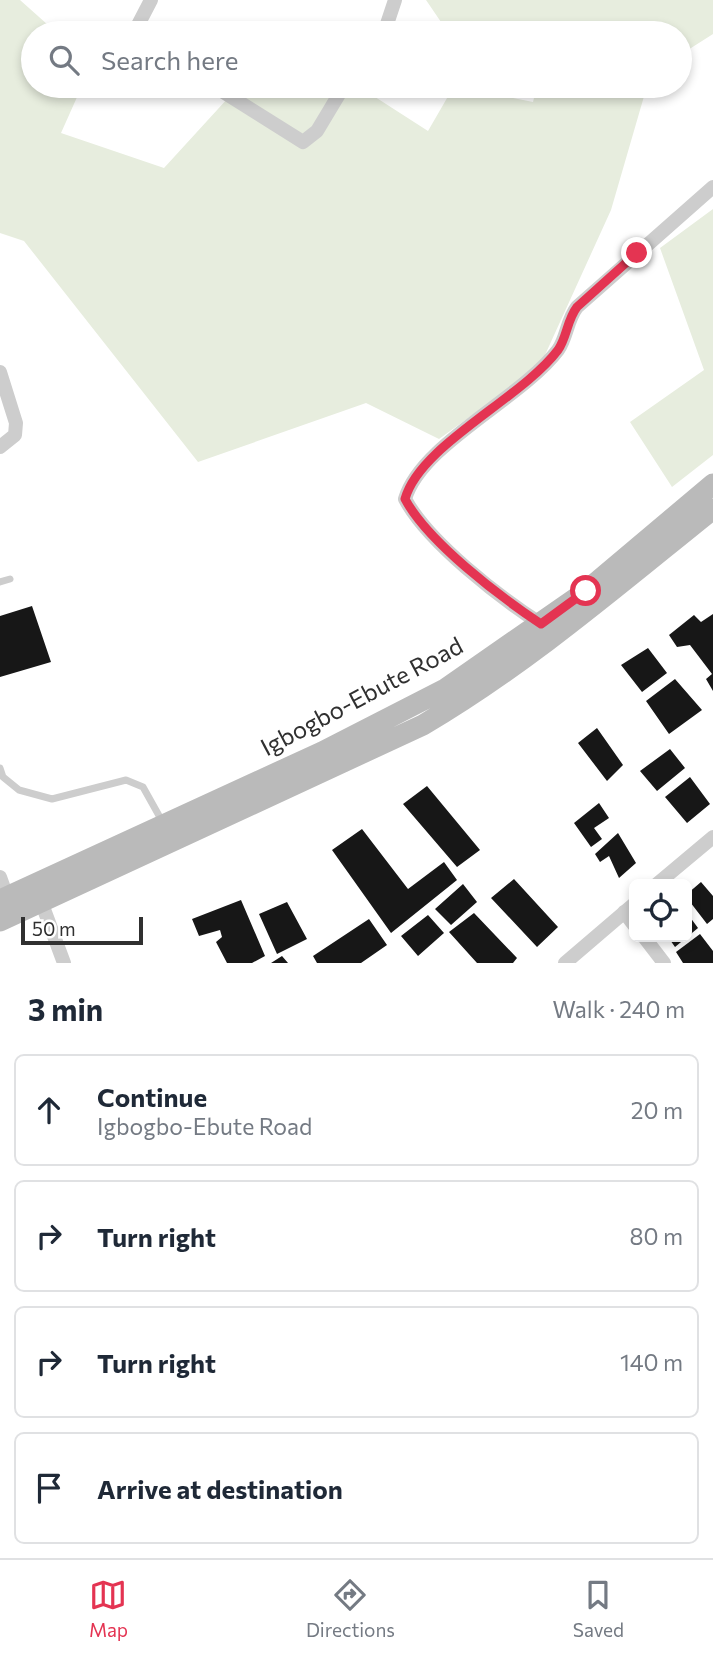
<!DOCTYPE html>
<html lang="en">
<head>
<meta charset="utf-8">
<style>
	:root { --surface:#fff; --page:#f2f2f3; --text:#1f2937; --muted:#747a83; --line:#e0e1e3; --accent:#e43452 }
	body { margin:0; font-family:Commissioner,sans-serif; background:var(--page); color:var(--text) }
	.controls { position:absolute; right:21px; bottom:21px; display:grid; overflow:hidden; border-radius:10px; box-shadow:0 4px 10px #0003 }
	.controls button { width:63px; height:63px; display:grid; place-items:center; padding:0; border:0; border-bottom:2px solid var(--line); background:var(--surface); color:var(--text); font:35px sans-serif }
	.scale { position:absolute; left:21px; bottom:18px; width:122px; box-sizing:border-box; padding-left:7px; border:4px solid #303030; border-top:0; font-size:19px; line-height:24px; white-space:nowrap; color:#303030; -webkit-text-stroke:5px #fff; paint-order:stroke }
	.stop { position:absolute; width:21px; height:21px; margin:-16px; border:5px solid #e43452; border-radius:50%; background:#fff }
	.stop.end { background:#e43452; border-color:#fff; box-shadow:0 2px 7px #0008 }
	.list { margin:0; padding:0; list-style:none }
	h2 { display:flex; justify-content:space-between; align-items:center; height:91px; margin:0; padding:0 28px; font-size:30px }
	h2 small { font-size:23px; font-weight:400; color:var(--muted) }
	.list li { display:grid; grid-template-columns:46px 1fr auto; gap:21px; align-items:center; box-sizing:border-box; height:112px; margin:0 14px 14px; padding:0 14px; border:2px solid var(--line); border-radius:10px }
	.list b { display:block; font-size:26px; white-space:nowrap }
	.list p { margin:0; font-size:23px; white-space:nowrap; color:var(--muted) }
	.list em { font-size:23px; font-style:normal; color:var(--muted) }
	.icon { flex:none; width:38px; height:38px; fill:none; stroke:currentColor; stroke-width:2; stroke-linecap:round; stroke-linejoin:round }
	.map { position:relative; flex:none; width:713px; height:963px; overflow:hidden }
	.search { position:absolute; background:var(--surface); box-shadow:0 4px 10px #0003; left:21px; right:21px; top:21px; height:77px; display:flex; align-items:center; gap:18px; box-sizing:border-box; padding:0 24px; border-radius:38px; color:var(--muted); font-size:26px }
	.sheet { height:595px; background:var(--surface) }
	nav { display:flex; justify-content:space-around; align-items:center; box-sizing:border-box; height:98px; border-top:2px solid var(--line); background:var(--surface); font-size:19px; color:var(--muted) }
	nav a { display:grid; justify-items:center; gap:4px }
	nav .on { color:var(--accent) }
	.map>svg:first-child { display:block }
</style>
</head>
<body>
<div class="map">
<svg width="713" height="963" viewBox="0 0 713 963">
	<rect width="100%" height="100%" fill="#fff"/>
	<path fill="#e7edde" d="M 0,0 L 20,0 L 57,33 L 33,33 L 33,86 L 82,86 L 61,133 L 164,168 L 239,86 L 358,86 L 428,131 L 454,86 L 533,102 L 537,86 L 647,86 L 611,210 L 540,366 L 439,439 L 366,403 L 198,462 L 24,241 L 0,233 Z
		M 426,0 L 713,0 L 713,34 L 680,55 L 680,33 L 547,33 L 441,22 Z
		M 713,209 L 713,455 L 672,487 L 630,422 L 704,370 L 660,248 Z"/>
	<path fill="#171717" d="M 32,606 L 51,662 L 0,677 L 0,616 Z
		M 713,614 L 713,691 L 706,679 L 712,674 L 690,645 L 677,647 L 669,635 L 694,615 L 701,622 Z
		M 648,648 L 667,673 L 642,692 L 621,665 Z
		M 675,679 L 702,710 L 669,734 L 646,701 Z
		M 597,728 L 623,765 L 607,781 L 578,743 Z
		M 670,749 L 685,768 L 657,791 L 640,771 Z
		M 690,777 L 710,804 L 687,823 L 665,797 Z
		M 427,786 L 480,850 L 457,867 L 403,804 Z
		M 599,803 L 609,818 L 594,828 L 602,839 L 591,847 L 574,823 Z
		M 362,829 L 408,889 L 444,862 L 457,880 L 391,933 L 332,850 Z
		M 618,833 L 636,863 L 619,878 L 609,856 L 600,862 L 595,854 Z
		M 514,879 L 558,927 L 537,947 L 491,898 Z
		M 701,882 L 713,896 L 713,919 L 707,924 L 687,898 L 687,894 Z
		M 463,884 L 477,902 L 451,925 L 435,909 Z
		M 241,900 L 265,956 L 252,963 L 227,963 L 216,942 L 222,937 L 220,930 L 199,936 L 192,919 Z
		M 287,902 L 307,939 L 277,954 L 259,914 Z
		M 474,913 L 517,958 L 513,963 L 477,963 L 449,932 Z
		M 687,913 L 698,928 L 675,947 L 668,937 L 687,937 Z
		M 428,915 L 444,933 L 418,956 L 401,936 Z
		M 369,919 L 387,945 L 361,963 L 317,963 L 313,956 Z
		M 700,934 L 713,951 L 713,963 L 683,963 L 676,952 Z
		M 282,956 L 288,963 L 271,963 Z"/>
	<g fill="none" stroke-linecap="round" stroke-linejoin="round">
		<path stroke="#cdcdcd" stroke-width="7" d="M 0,582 L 10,579
			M 0,768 L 3,777 L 19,790 L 52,799 L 126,780 L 143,787 L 162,821"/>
		<path stroke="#cdcdcd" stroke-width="14" d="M 140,33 L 138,25 L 151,0
			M 384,33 L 395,0
			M 214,86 L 303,142 L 317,131 L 344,86
			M 0,372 L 16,423 L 15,435 L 0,447
			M 541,624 C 499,597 428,542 405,499 C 421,444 521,399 558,350 C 567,337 567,320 577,307 L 713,187
			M 0,877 L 9,902
			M 657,884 L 713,837
			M 39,896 L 64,963
			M 624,912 L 634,925
			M 644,937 L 664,963
			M 565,963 L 634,904"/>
		<path stroke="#bababa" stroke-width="21" d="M 0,900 L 322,752 L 445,689 L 586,591 L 713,484
			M 0,921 L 423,725 C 528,663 618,585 713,509"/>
	</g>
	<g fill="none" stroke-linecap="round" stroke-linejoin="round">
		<path stroke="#e43452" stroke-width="9" d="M 586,591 L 541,624 C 499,596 428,542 405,499 C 420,445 521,399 558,350 C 567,337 567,320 577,307 L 637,253"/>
	</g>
	<g text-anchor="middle" stroke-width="7" stroke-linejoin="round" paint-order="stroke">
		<g font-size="24" fill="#303030" stroke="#fff">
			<text transform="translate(362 697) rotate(-28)" y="8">Igbogbo-Ebute Road</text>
		</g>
	</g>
</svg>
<div class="controls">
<button><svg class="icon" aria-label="locate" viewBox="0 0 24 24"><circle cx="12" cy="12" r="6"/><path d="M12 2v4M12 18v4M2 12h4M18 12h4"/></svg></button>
</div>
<div class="scale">50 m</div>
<div class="stop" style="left:586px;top:591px"></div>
<div class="stop end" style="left:637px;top:253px"></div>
<div class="search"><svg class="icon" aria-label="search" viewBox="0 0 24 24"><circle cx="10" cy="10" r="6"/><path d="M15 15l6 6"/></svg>Search here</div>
</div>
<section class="sheet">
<h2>3 min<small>Walk · 240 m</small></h2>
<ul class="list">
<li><svg class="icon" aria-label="ahead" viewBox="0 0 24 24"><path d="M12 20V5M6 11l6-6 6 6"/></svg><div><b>Continue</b><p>Igbogbo-Ebute Road</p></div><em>20 m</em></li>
<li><svg class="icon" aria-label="right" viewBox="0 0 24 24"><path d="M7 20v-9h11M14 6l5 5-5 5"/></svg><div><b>Turn right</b></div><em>80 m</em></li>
<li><svg class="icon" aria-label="right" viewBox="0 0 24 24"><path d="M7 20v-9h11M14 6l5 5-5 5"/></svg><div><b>Turn right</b></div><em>140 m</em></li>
<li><svg class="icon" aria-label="arrive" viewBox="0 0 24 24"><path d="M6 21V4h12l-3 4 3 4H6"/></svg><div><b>Arrive at destination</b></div></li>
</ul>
</section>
<nav>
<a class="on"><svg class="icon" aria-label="map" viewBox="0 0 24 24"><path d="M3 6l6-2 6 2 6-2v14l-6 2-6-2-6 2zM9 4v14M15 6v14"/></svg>Map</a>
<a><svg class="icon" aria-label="directions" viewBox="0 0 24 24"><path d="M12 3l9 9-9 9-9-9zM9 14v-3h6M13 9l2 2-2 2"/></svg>Directions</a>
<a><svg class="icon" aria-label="saved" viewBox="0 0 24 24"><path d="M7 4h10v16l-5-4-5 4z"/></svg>Saved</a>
</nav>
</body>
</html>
